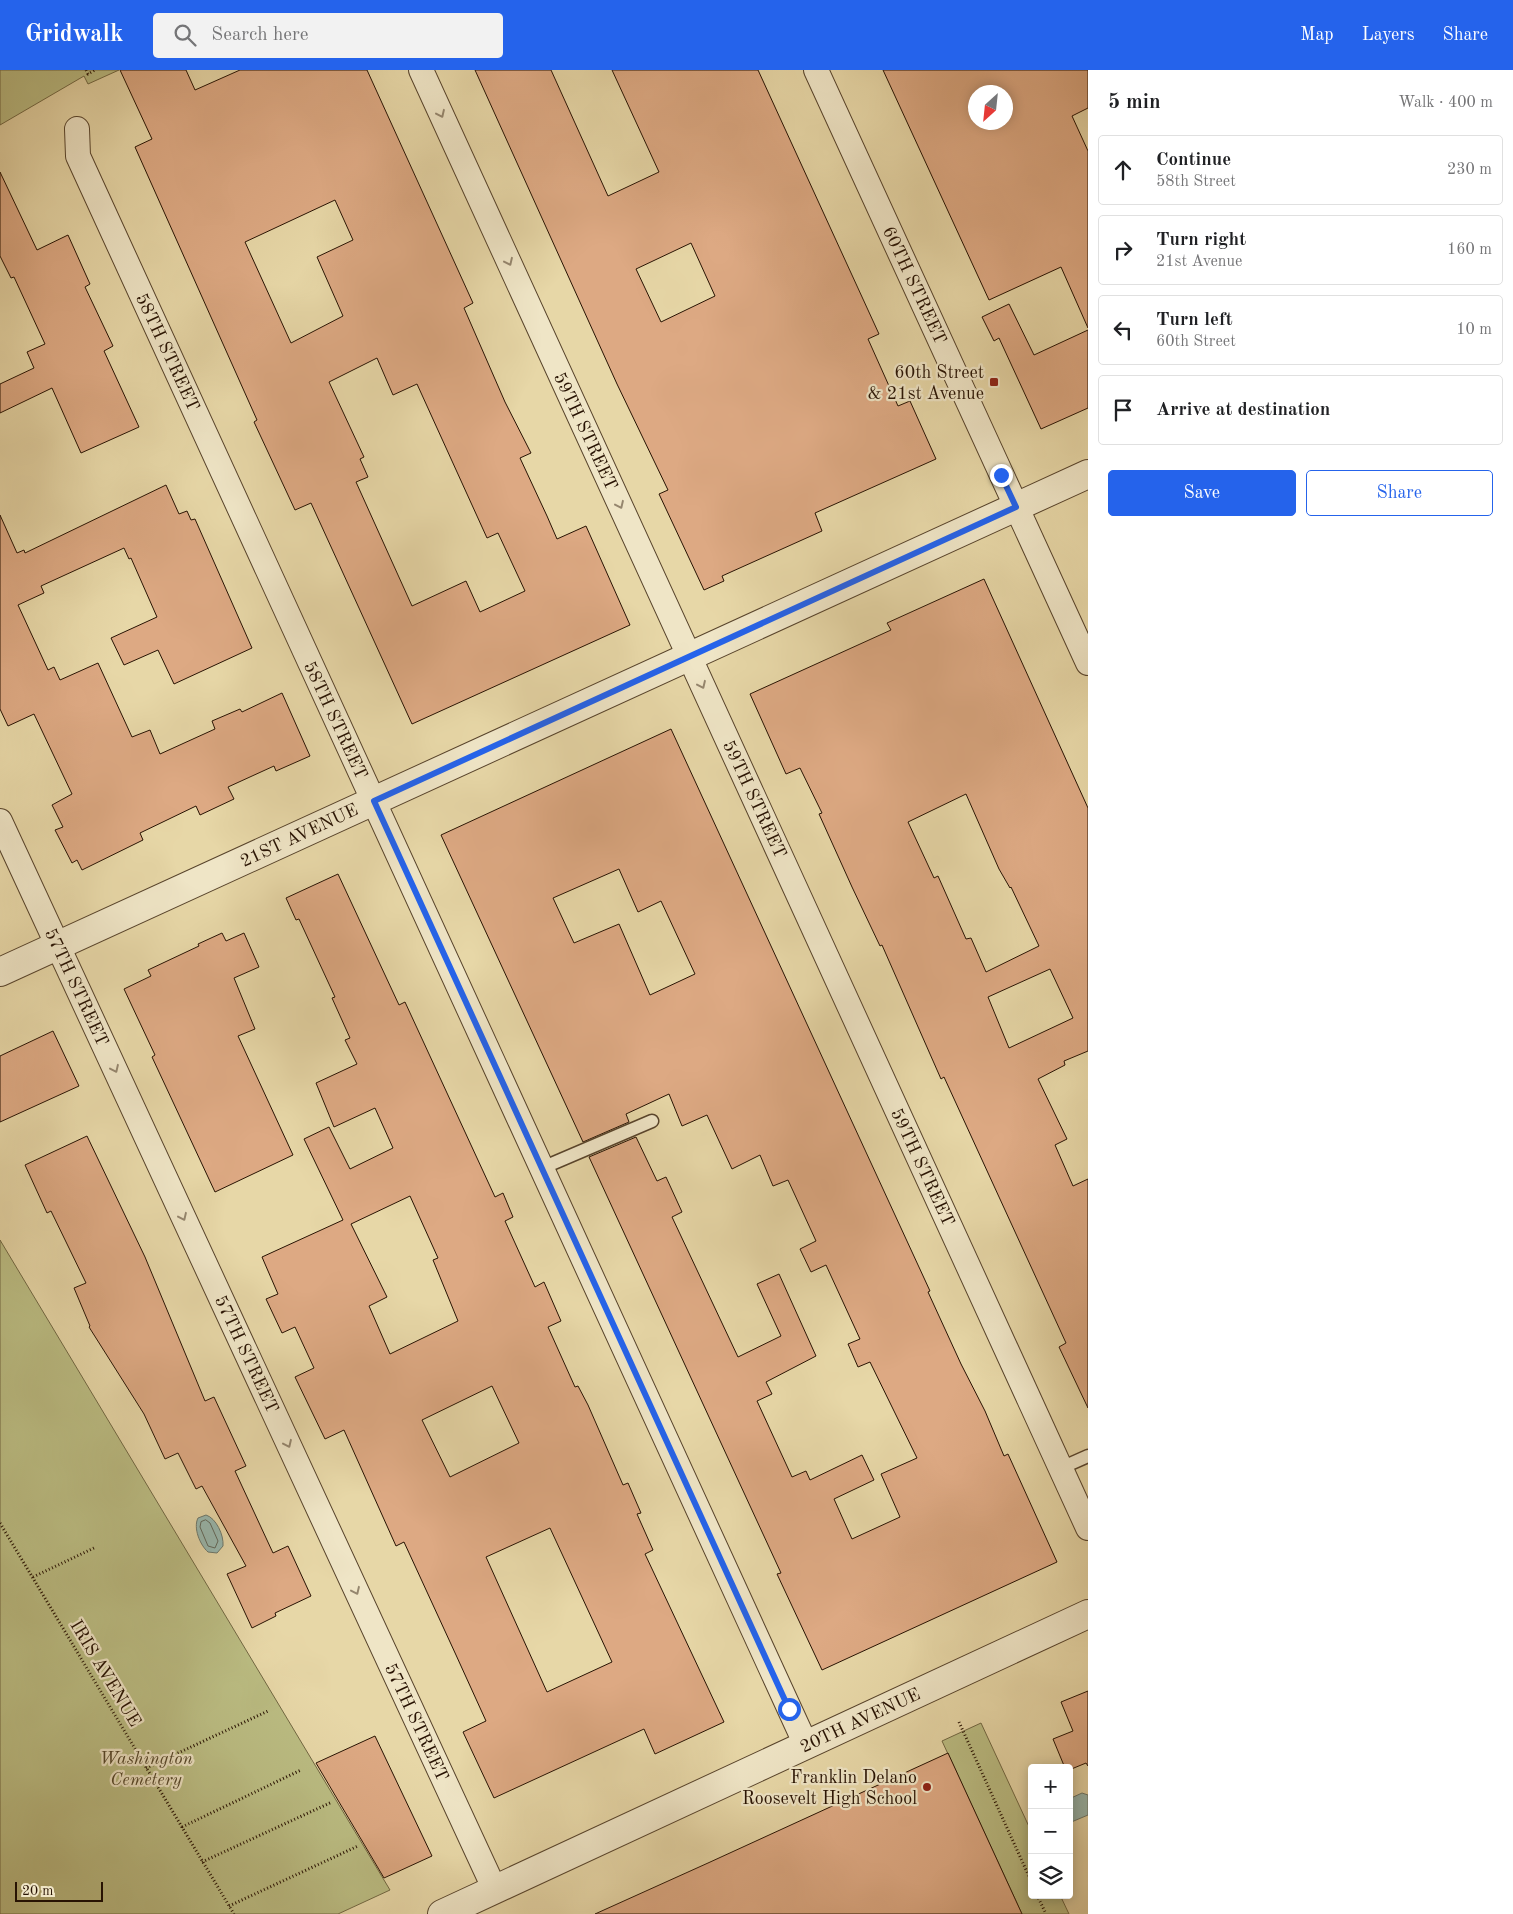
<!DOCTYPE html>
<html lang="en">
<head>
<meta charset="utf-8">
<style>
	:root { --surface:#fff; --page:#f2f2f2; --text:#202124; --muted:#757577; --line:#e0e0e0; --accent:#2563eb }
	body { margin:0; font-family:"Old Standard TT",serif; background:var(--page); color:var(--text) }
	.controls { position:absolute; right:15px; bottom:15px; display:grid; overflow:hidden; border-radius:5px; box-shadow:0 2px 12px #0003 }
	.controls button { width:45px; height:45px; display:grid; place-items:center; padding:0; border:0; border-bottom:1px solid var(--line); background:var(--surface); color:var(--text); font:25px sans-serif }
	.compass { position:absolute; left:968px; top:15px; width:45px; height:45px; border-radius:50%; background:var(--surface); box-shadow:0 2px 12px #0003; rotate:207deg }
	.scale { position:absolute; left:15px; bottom:12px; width:88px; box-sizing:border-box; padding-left:5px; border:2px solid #281303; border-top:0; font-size:14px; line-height:18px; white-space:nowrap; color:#281303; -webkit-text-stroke:4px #efe5c6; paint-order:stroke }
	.stop { position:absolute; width:15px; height:15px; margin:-11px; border:4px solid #2563eb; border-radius:50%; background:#fff }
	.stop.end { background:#2563eb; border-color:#fff; box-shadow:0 1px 5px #0008 }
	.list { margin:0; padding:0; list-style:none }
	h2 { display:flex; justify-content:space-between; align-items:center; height:65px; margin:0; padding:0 20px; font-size:21px }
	h2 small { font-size:16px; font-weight:400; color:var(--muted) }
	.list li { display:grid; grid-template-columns:32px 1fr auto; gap:15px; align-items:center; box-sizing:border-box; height:70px; margin:0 10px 10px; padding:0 10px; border:1px solid var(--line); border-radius:5px }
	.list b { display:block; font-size:19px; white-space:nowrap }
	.list p { margin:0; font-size:16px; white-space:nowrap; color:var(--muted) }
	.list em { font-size:16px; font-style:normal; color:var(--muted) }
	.actions { display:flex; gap:10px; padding:15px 20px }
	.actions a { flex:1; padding:11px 0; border:1px solid var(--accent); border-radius:5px; text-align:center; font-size:18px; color:var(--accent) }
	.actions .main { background:var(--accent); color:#fff }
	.icon { flex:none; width:28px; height:28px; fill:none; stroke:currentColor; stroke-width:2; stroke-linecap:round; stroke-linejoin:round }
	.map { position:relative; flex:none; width:1088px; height:1844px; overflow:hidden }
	header { display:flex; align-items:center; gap:30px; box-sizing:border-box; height:70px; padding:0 25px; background:var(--accent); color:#fff }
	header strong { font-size:24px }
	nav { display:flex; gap:28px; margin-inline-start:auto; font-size:18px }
	.search { width:350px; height:45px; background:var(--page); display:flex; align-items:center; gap:12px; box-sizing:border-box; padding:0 18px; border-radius:5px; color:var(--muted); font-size:19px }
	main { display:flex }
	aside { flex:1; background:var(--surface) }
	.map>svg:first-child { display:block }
</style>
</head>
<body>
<header>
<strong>Gridwalk</strong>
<div class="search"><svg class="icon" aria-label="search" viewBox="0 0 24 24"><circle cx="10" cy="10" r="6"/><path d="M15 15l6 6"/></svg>Search here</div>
<nav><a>Map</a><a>Layers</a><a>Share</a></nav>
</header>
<main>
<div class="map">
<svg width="1088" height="1844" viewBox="0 0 1088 1844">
	<rect width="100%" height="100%" fill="#e7d7a7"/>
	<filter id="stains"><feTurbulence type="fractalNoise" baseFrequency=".004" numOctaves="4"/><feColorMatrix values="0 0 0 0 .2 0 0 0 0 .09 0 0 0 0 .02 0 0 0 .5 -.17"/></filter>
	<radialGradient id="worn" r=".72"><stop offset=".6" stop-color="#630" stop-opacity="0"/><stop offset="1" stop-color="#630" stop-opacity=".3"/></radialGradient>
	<path fill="#bbbd83" stroke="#726843" d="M 0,0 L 119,0 L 88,14 L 84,6 L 0,55 Z
		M 0,1170 L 390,1820 L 338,1844 L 0,1844 Z
		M 981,1653 L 1032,1763 L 1032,1825 L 1060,1825 L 1069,1844 L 1022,1844 L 942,1671 Z"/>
	<path fill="#98b8af" stroke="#6b766a" d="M 206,1445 C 216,1448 224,1465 223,1476 L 217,1483 L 208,1482 C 200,1475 193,1458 198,1448 Z
		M 1082,1723 L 1088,1725 L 1088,1745 L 1069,1753 L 1069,1729 Z"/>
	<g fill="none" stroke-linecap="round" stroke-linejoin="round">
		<path stroke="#606659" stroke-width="1" d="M 206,1450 L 210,1453 L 218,1471 L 215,1478 L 208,1476 L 200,1457 L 201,1452 Z"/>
	</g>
	<path fill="#dda983" stroke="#281303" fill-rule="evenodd" d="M 120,0 L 186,0 L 195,20 L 240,0 L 367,0 L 473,233 L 464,238 L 505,332 L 531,383 L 520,388 L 547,446 L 557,469 L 586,456 L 630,555 L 412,654 L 311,433 L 295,440 L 254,352 L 257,350 L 135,77 L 152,69 ZM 335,130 L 353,170 L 317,187 L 343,246 L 291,273 L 245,172 ZM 377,288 L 393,325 L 417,314 L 487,468 L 498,463 L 525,521 L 480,542 L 466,511 L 412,536 L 356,412 L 368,407 L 360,389 L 364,387 L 329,312 Z
		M 475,0 L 551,0 L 608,126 L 659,102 L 612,0 L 758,0 L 879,264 L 868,269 L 898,336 L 910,331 L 936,389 L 815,443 L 822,461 L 722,506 L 724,511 L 704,520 L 659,424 L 668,420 L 617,314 ZM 691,173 L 715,226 L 661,252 L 636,199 Z
		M 883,0 L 1088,0 L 1088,38 L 1072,46 L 1088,81 L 1088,258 L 1061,197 L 989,230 ZM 976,22 L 1006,22 L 1006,52 L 976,52 Z
		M 0,102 L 37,180 L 68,165 L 90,214 L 85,217 L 113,276 L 104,281 L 139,357 L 81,383 L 52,318 L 0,343 L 0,314 L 34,298 L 27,282 L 45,274 L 14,207 L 11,208 L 0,186 Z
		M 1009,234 L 1034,285 L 1088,260 L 1088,338 L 1041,359 L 999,268 L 994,271 L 982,247 Z
		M 166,415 L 179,444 L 187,441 L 191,450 L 195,449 L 252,578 L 174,614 L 158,580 L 124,595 L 111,568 L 157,547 L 131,488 L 129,489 L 124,478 L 41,516 L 44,523 L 18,535 L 48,600 L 54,597 L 60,610 L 98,593 L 132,667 L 150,660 L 160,684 L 215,659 L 212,651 L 240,639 L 242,642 L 282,623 L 310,686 L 276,701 L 274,696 L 228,717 L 234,729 L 200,745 L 196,736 L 140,763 L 143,770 L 82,800 L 77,790 L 72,793 L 55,760 L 63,757 L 52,735 L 72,724 L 34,644 L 8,656 L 0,639 L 0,445 L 17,483 L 24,480 L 25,483 Z
		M 984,509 L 1088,738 L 1088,981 L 1064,991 L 1065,995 L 1038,1009 L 1067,1069 L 1055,1075 L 1073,1116 L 1088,1109 L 1088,1338 L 1059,1277 L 1066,1273 L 944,1007 L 941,1009 L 882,875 L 880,876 L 852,817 L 819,744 L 822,743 L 800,698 L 786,704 L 750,624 L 891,560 L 887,553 ZM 966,724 L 999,799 L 1010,818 L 1011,817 L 1039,876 L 986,902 L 971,868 L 966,869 L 938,806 L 934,808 L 908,752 ZM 1050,899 L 1073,948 L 1009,978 L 988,927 Z
		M 671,659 L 930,1221 L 928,1222 L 961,1294 L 985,1341 L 1004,1386 L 1008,1384 L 1057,1492 L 822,1600 L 777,1504 L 781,1503 L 589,1087 L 636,1067 L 657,1111 L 666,1107 L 682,1142 L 672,1147 L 738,1287 L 781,1266 L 757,1214 L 779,1204 L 816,1286 L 766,1312 L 772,1324 L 757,1331 L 792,1407 L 806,1401 L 810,1410 L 862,1385 L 874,1410 L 834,1429 L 852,1469 L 900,1447 L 881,1404 L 917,1388 L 870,1292 L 858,1297 L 848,1274 L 860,1269 L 826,1195 L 811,1202 L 800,1179 L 816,1171 L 788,1110 L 773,1116 L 760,1085 L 732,1099 L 707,1045 L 682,1056 L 669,1024 L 626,1044 L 629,1052 L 583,1072 L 441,765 ZM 619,799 L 638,842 L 661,831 L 695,904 L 650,925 L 619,854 L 574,873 L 553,828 Z
		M 338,804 L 399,935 L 405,932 L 495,1127 L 503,1123 L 513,1147 L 505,1151 L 535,1217 L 544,1212 L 561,1251 L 548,1257 L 575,1317 L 578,1316 L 588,1335 L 623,1415 L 628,1413 L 641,1443 L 637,1444 L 653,1480 L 645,1484 L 724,1652 L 655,1684 L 644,1659 L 494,1728 L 463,1662 L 486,1651 L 456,1585 L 404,1472 L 396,1476 L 344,1360 L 325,1369 L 295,1307 L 314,1298 L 295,1257 L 282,1263 L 266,1229 L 278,1224 L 262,1187 L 343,1150 L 304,1069 L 329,1057 L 350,1099 L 393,1078 L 375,1038 L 334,1057 L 316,1013 L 357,994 L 345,970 L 350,968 L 332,928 L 335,927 L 299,849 L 296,850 L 286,828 ZM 410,1126 L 438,1188 L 433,1190 L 458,1251 L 390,1284 L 369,1236 L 387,1227 L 351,1154 ZM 492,1316 L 519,1373 L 450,1407 L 422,1350 ZM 550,1458 L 612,1592 L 547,1622 L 486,1487 Z
		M 222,863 L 226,871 L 244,863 L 259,897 L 234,908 L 255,959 L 238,966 L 293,1085 L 215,1122 L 152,987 L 155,985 L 124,919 L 151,906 L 148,900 L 199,876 L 198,874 Z
		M 53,961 L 79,1016 L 0,1052 L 0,986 Z
		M 87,1066 L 145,1187 L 205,1331 L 214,1327 L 246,1396 L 235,1401 L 273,1483 L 288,1476 L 311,1526 L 275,1543 L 276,1546 L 252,1558 L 227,1504 L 246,1496 L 202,1416 L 196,1419 L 178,1383 L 165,1389 L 144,1344 L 89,1257 L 90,1256 L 74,1218 L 86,1213 L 51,1141 L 47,1143 L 25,1095 Z
		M 1088,1621 L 1088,1696 L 1086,1693 L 1069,1700 L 1069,1698 L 1065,1698 L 1053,1669 L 1073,1661 L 1061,1632 Z
		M 375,1666 L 432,1786 L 384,1808 L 316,1693 Z
		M 948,1683 L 1022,1844 L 595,1844 L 708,1793 Z"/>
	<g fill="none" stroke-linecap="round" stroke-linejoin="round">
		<defs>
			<path id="service" d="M 542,1098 L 652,1051
				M 1061,1398 L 1088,1386"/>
			<path id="minor" d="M 421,0 L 1088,1458
				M 816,0 L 1088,593
				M 77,59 L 78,86 L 806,1675
				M 0,751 L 494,1818"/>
			<path id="tertiary" d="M 0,902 L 1088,404
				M 442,1844 L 1088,1544"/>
		</defs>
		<use href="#service" stroke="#58442c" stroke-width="15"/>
		<use href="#minor" stroke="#58442c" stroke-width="26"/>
		<use href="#tertiary" stroke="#58442c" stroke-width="30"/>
		<path stroke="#281303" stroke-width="3" stroke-dasharray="1 2.5" stroke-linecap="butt" d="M 86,0 L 88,4 L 95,0
			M 0,1453 L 234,1844
			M 33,1507 L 96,1477
			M 959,1652 L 1032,1813
			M 146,1698 L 268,1641
			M 182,1757 L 301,1700
			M 202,1792 L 332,1732
			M 1037,1825 L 1046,1844
			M 229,1836 L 358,1776"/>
		<use href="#service" stroke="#efe5c6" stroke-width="12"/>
		<use href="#minor" stroke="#efe5c6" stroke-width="24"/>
		<use href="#tertiary" stroke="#efe5c6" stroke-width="28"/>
	</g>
	<defs><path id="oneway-chevron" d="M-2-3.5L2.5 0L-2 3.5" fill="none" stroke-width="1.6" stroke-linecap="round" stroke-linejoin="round" transform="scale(1.25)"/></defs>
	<g stroke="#95866e">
		<use href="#oneway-chevron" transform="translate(441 44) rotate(65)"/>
		<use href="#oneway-chevron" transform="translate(509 192) rotate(65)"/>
		<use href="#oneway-chevron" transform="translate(620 435) rotate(65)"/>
		<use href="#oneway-chevron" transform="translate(702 615) rotate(65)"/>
		<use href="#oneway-chevron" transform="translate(115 999) rotate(65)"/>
		<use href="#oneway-chevron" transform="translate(183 1147) rotate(65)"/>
		<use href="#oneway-chevron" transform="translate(288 1374) rotate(65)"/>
		<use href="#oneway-chevron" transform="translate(356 1521) rotate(65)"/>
	</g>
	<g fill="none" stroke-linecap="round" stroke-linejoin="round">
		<path stroke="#2563eb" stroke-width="6" d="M 789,1639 L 374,731 L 1016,437 L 1001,405"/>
	</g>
	<g fill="#8f2418" stroke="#efe5c6" stroke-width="2">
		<rect x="989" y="307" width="10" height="10" rx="2.5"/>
		<circle cx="927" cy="1717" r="5"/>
	</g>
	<g text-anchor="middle" stroke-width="4.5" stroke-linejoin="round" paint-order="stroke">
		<g font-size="18" fill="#281303" stroke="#efe5c6">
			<text transform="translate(915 215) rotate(65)" y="6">60TH STREET</text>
			<text transform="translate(168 282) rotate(65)" y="6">58TH STREET</text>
			<text transform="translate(586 361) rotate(65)" y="6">59TH STREET</text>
			<text transform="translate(336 650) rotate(65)" y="6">58TH STREET</text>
			<text transform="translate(755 729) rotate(65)" y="6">59TH STREET</text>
			<text transform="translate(299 765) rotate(-25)" y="6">21ST AVENUE</text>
			<text transform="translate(77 917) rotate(65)" y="6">57TH STREET</text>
			<text transform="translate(923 1097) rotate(65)" y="6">59TH STREET</text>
			<text transform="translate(247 1284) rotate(65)" y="6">57TH STREET</text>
			<text transform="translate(106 1603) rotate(59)" y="6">IRIS AVENUE</text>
			<text transform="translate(860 1650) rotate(-25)" y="6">20TH AVENUE</text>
			<text transform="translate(417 1652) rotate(65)" y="6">57TH STREET</text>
		</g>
		<g font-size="18" fill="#281303" stroke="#efe5c6" text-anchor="end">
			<text x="984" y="308">60th Street<tspan x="984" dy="21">&amp; 21st Avenue</tspan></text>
			<text x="917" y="1713">Franklin Delano<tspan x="917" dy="21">Roosevelt High School</tspan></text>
		</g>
		<g font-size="18" font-style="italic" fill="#544629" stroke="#efe5c6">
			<text x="146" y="1694">Washington<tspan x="146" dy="21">Cemetery</tspan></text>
		</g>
	</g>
	<rect width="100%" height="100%" filter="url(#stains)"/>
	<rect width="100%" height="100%" fill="url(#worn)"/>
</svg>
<div class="controls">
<button>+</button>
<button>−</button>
<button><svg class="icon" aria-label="layers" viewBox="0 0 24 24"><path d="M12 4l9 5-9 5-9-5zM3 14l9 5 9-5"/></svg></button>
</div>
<svg class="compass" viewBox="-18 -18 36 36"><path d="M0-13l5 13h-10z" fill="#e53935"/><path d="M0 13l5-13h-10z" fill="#757577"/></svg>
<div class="scale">20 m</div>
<div class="stop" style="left:789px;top:1639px"></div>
<div class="stop end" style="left:1001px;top:405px"></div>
</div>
<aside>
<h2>5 min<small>Walk · 400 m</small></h2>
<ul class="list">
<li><svg class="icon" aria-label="ahead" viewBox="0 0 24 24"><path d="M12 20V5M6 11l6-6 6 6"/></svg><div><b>Continue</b><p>58th Street</p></div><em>230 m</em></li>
<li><svg class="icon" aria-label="right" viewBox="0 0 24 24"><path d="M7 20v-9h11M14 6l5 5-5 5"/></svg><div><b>Turn right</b><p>21st Avenue</p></div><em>160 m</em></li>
<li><svg class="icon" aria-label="left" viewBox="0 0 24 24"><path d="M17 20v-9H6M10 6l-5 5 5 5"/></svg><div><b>Turn left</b><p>60th Street</p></div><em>10 m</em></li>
<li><svg class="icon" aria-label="arrive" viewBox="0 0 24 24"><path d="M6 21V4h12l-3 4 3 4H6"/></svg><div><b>Arrive at destination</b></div></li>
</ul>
<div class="actions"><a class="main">Save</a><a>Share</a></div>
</aside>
</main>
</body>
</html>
